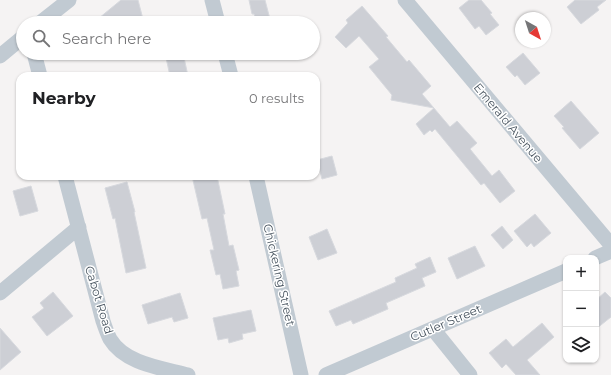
<!DOCTYPE html>
<html lang="en">
<head>
<meta charset="utf-8">
<style>
	:root { --surface:#fff; --page:#f6f6f6; --text:#202124; --muted:#757577; --line:#e0e0e0 }
	body { margin:0; font-family:Montserrat,sans-serif; background:var(--page); color:var(--text) }
	.controls { position:absolute; right:12px; bottom:12px; display:grid; overflow:hidden; border-radius:8px; box-shadow:0 1px 3px #0004 }
	.controls button { width:36px; height:36px; display:grid; place-items:center; padding:0; border:0; border-bottom:1px solid var(--line); background:var(--surface); color:var(--text); font:20px sans-serif }
	.compass { position:absolute; left:515px; top:12px; width:36px; height:36px; border-radius:50%; background:var(--surface); box-shadow:0 1px 3px #0004; rotate:141deg }
	.list { margin:0; padding:0; list-style:none }
	h2 { display:flex; justify-content:space-between; align-items:center; height:52px; margin:0; padding:0 16px; font-size:17px }
	h2 small { font-size:13px; font-weight:400; color:var(--muted) }
	.icon { flex:none; width:22px; height:22px; fill:none; stroke:currentColor; stroke-width:2; stroke-linecap:round; stroke-linejoin:round }
	.map { position:relative; flex:none; width:611px; height:375px; overflow:hidden }
	.search { position:absolute; background:var(--surface); box-shadow:0 1px 3px #0004; left:16px; top:16px; width:304px; height:44px; display:flex; align-items:center; gap:10px; box-sizing:border-box; padding:0 14px; border-radius:22px; color:var(--muted); font-size:15px }
	.panel { position:absolute; background:var(--surface); box-shadow:0 1px 3px #0004; left:16px; top:72px; width:304px; height:108px; border-radius:12px }
	.map>svg:first-child { display:block }
</style>
</head>
<body>
<div class="map">
<svg width="611" height="375" viewBox="0 0 611 375">
	<rect width="100%" height="100%" fill="#f5f3f3"/>
	<path fill="#cdcfd5" stroke="#d7d9de" d="M 121,0 L 138,0 L 144,23 L 93,23 Z
		M 249,0 L 265,0 L 271,23 L 257,23 L 254,14 L 252,14 Z
		M 469,0 L 481,0 L 492,13 L 490,14 L 499,25 L 486,35 L 479,26 L 475,29 L 459,8 Z
		M 575,0 L 606,0 L 597,7 L 599,10 L 581,24 L 567,7 Z
		M 362,6 L 388,36 L 386,37 L 407,62 L 409,60 L 431,86 L 422,94 L 450,127 L 457,121 L 477,143 L 470,149 L 492,176 L 499,170 L 515,191 L 500,203 L 484,183 L 481,185 L 435,129 L 432,132 L 430,130 L 424,135 L 416,124 L 434,108 L 391,100 L 392,95 L 369,67 L 379,59 L 359,36 L 346,48 L 335,37 L 348,23 L 346,20 Z
		M 165,53 L 183,53 L 188,76 L 170,76 Z
		M 523,53 L 540,73 L 525,85 L 517,75 L 515,77 L 506,67 Z
		M 571,101 L 599,133 L 580,149 L 562,128 L 564,127 L 554,116 Z
		M 332,156 L 337,175 L 322,179 L 317,160 Z
		M 192,176 L 217,176 L 225,214 L 223,214 L 229,246 L 233,245 L 239,270 L 236,271 L 239,286 L 223,289 L 220,274 L 216,275 L 210,250 L 214,250 L 207,218 L 202,219 Z
		M 127,182 L 135,212 L 134,212 L 146,268 L 126,273 L 115,218 L 113,219 L 105,188 Z
		M 31,186 L 38,211 L 20,216 L 13,191 Z
		M 535,214 L 551,233 L 534,247 L 531,243 L 527,247 L 514,231 Z
		M 502,226 L 513,240 L 503,249 L 491,235 Z
		M 327,229 L 337,253 L 318,260 L 309,237 Z
		M 475,246 L 485,266 L 457,279 L 448,258 Z
		M 430,257 L 436,272 L 422,278 L 425,286 L 386,303 L 388,309 L 353,324 L 351,320 L 336,326 L 329,311 L 396,282 L 395,278 L 417,268 L 415,264 Z
		M 53,292 L 73,316 L 47,336 L 32,317 L 44,308 L 40,303 Z
		M 605,292 L 611,298 L 611,317 L 596,329 L 596,300 Z
		M 180,293 L 188,318 L 174,322 L 172,317 L 148,324 L 142,305 Z
		M 251,310 L 256,331 L 242,334 L 243,339 L 229,343 L 228,338 L 218,340 L 213,318 Z
		M 542,323 L 554,337 L 527,360 L 540,375 L 516,375 L 506,364 L 502,368 L 489,353 L 506,339 L 513,347 Z
		M 0,328 L 21,352 L 0,370 Z"/>
	<g fill="none" stroke-linecap="round" stroke-linejoin="round">
		<path stroke="#c1cad2" stroke-width="15" d="M 212,0 L 218,23
			M 405,0 L 611,245
			M 40,23 L 69,0
			M 34,53 L 40,76
			M 225,53 L 231,76
			M 0,56 L 23,37
			M 65,176 L 103,321 C 105,327 107,333 110,339 C 125,364 162,368 188,375
			M 256,176 L 301,375
			M 595,258 L 611,251
			M 0,293 L 79,227
			M 433,329 L 470,375
			M 326,375 L 566,271"/>
	</g>
	<g text-anchor="middle" stroke-width="3" stroke-linejoin="round" paint-order="stroke">
		<g font-size="12" fill="#4a5661" stroke="#fff">
			<text transform="translate(508 123) rotate(50)" y="4">Emerald Avenue</text>
			<text transform="translate(279 275) rotate(77)" y="4">Chickering Street</text>
			<text transform="translate(99 300) rotate(73)" y="4">Cabot Road</text>
			<text transform="translate(446 323) rotate(-23)" y="4">Cutler Street</text>
		</g>
	</g>
</svg>
<div class="controls">
<button>+</button>
<button>−</button>
<button><svg class="icon" aria-label="layers" viewBox="0 0 24 24"><path d="M12 4l9 5-9 5-9-5zM3 14l9 5 9-5"/></svg></button>
</div>
<svg class="compass" viewBox="-18 -18 36 36"><path d="M0-13l5 13h-10z" fill="#e53935"/><path d="M0 13l5-13h-10z" fill="#757577"/></svg>
<div class="search"><svg class="icon" aria-label="search" viewBox="0 0 24 24"><circle cx="10" cy="10" r="6"/><path d="M15 15l6 6"/></svg>Search here</div>
<section class="panel">
<h2>Nearby<small>0 results</small></h2>
<ul class="list">
</ul>
</section>
</div>
</body>
</html>
